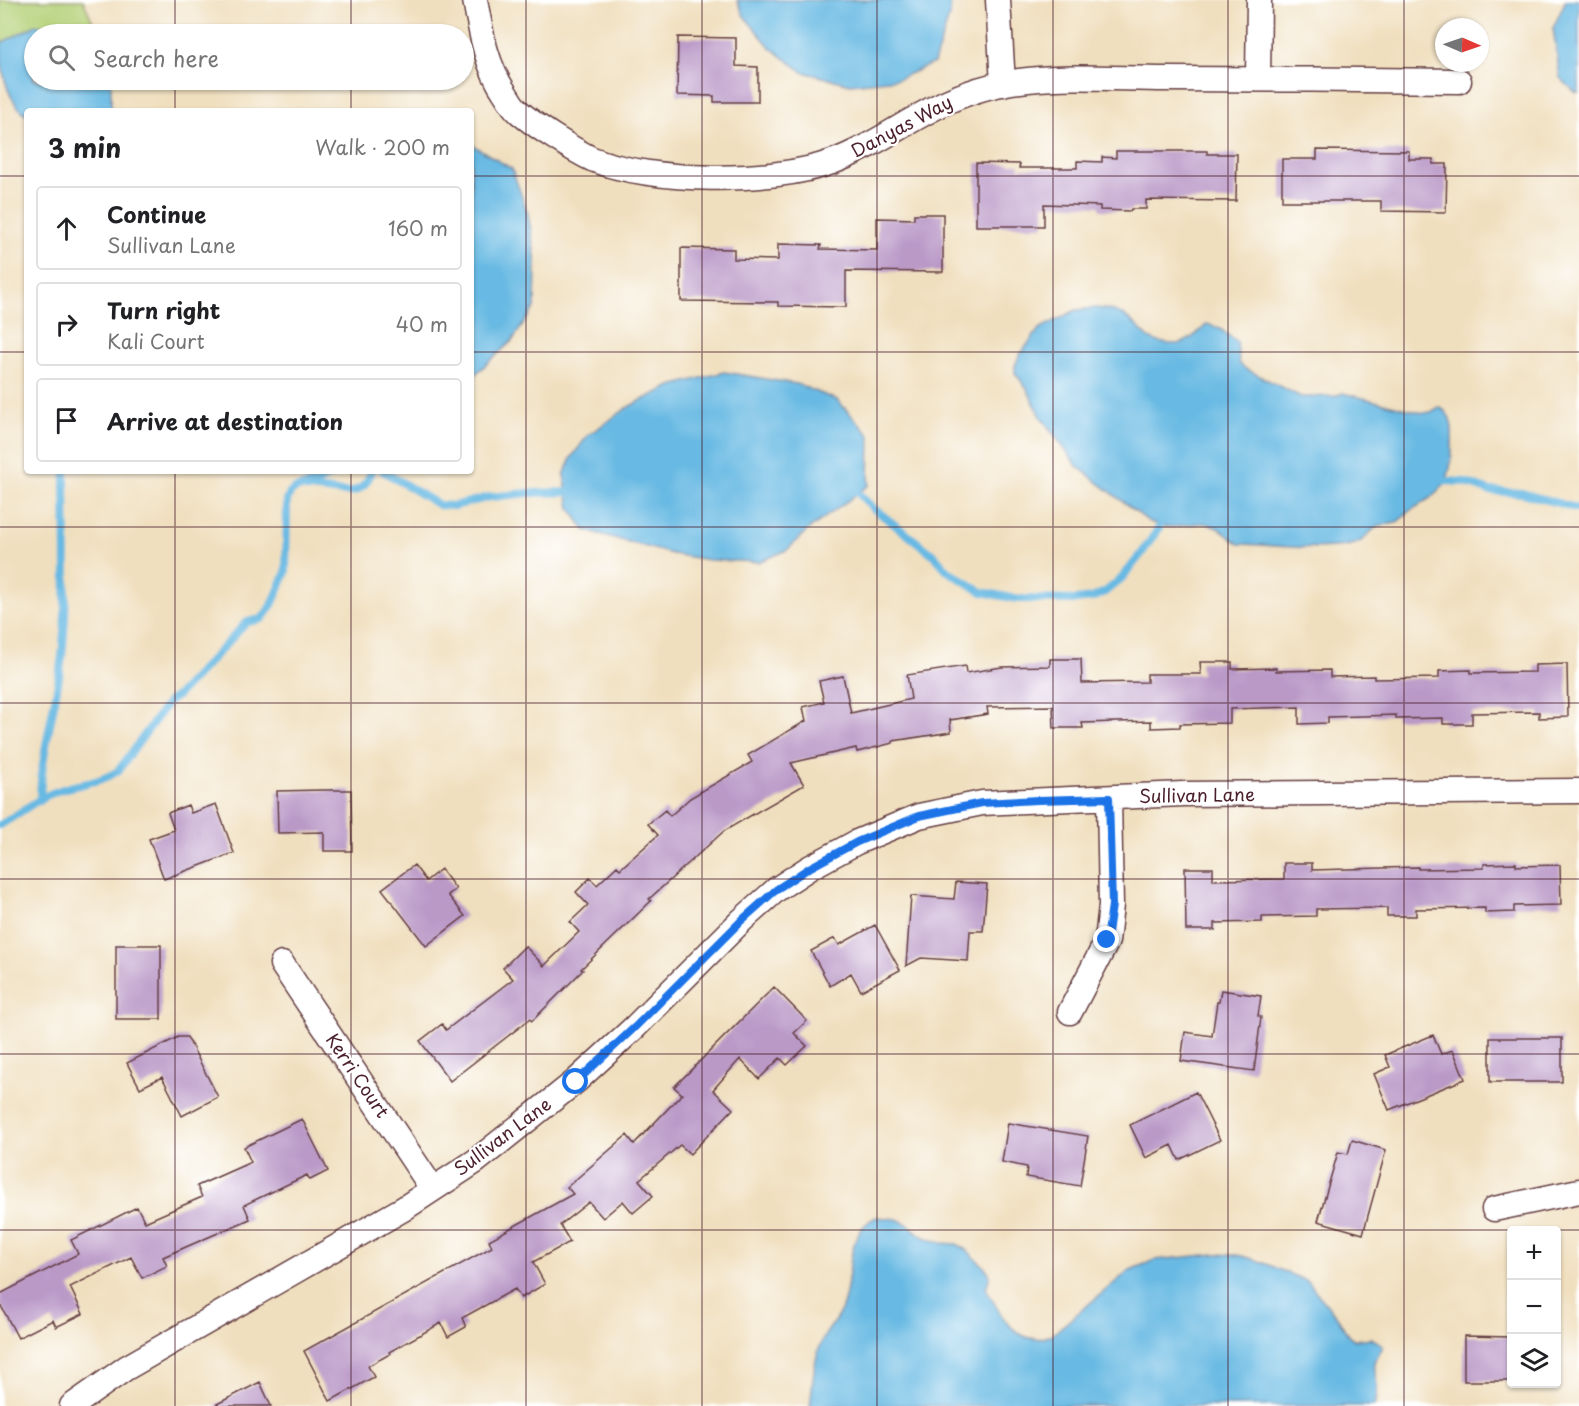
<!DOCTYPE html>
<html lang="en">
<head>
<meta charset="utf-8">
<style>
	:root { --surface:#fff; --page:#f6f6f6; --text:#202124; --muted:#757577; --line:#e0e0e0 }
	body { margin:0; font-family:"Playpen Sans",sans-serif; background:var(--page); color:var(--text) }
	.controls { position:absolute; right:18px; bottom:18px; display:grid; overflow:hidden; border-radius:6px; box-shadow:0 2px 4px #0004 }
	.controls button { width:54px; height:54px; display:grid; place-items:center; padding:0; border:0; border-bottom:2px solid var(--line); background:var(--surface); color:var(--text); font:30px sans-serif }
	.compass { position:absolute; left:1435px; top:18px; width:54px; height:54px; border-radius:50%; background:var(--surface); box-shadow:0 2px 4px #0004; rotate:92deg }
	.stop { position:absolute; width:18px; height:18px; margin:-14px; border:4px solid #1a73e8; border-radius:50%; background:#fff }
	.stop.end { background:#1a73e8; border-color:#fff; box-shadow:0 2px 6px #0008 }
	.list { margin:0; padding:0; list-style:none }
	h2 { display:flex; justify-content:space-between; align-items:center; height:78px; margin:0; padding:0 24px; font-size:26px }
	h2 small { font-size:20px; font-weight:400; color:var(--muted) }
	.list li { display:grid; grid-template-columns:39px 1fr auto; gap:18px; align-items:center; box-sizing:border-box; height:84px; margin:0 12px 12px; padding:0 12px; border:2px solid var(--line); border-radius:6px }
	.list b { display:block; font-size:22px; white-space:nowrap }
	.list p { margin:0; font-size:20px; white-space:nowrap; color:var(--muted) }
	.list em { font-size:20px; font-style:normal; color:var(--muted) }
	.icon { flex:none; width:33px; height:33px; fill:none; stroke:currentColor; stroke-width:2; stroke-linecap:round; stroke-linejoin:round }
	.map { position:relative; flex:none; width:1579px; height:1406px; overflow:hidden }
	.search { position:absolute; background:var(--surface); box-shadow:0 2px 4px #0004; left:24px; top:24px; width:450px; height:66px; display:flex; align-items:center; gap:15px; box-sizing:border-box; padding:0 21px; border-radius:33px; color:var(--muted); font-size:22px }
	.panel { position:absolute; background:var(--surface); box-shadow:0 2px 4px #0004; left:24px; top:108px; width:450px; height:366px; border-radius:6px }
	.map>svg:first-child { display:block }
</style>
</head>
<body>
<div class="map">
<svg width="1579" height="1406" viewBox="0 0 1579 1406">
	<rect width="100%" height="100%" fill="#fff"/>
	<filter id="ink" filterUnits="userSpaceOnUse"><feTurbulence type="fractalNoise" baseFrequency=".0167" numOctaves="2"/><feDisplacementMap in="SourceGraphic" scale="12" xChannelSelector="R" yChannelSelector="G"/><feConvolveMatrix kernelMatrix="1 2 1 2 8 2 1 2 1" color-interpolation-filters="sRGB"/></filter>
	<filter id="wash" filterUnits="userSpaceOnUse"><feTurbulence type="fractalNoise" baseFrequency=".008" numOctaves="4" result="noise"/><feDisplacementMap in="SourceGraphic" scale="24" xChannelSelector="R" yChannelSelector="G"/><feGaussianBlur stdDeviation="1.35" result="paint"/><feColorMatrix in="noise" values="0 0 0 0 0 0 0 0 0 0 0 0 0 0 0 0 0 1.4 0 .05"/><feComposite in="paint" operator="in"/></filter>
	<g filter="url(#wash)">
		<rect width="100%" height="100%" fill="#f0dfbe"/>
		<path fill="#b4d077" stroke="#7f7851" stroke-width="1.5" d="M 0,0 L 83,0 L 98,34 L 83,34 L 74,30 L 36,25 L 1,43 Z"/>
		<path fill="#68b9e3" stroke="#596c87" stroke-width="1.5" d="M 737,0 L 951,0 L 950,14 L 934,63 L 898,79 L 850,84 L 803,72 L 771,48 L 744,16 Z
			M 1566,0 L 1579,0 L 1579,93 L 1575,92 L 1560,78 L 1553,28 Z
			M 36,25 L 74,30 L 83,34 L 34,34 L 34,80 L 111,80 L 111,111 L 27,111 L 27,115 C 6,101 0,67 1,43 Z
			M 471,144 L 512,169 L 528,214 L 536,262 L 535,307 L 512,341 L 471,378 Z
			M 1096,308 C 1105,309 1115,310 1123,315 C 1134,321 1140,330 1148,337 C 1154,342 1173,346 1181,343 C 1189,341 1201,331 1207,324 L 1219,328 L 1237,342 L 1239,363 L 1244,368 L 1301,397 L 1335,396 L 1343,393 L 1423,413 L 1431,412 L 1439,407 C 1455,415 1452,432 1452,448 C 1451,484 1443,491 1413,509 C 1406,513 1402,520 1395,523 C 1390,525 1386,524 1381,525 C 1369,529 1365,543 1351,545 C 1318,551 1274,545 1240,544 C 1228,538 1222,527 1208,524 C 1195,521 1184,527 1171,527 C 1163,527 1155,524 1148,521 L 1078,467 L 1041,417 L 1027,389 L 1015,373 L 1015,366 L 1019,356 L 1039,329 L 1076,310 Z
			M 724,372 L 797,384 L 837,400 L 870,435 L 869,485 L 808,530 L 787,550 L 759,562 L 709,560 L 672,554 L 585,530 L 570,508 L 564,475 L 571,458 L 588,435 L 630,406 L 671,386 Z
			M 876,1217 L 897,1219 L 909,1225 L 922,1236 L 941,1243 L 957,1244 L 968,1251 L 988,1271 L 990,1276 L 986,1288 C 999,1314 1021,1354 1054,1333 L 1130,1270 L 1155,1260 L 1215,1254 L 1238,1255 L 1259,1261 L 1307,1281 L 1338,1318 L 1349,1337 L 1354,1340 L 1371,1338 L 1380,1343 L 1383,1346 C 1381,1352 1376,1357 1375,1363 C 1373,1378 1382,1389 1374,1406 L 810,1406 C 813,1384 813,1357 824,1337 C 830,1326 839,1318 843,1305 C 853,1277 844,1232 876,1217 Z"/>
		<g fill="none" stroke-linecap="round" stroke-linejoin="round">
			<path stroke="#68b9e3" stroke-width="8" d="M 383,471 L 439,505 L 454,506 L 490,497 L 528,493 L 577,492
				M 1445,481 L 1464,482 L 1490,491 L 1522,493 L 1579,509
				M 852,487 L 873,508 L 934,555 L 948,571 L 982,592 L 1017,599 L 1076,600 L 1092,598 L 1105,592 L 1122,578 L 1142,553 L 1160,526
				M 306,488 C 331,488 362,505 371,471
				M 40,800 C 41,748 59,697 63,646 C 68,589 65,528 65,471
				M 0,825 C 20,814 38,797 60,790 C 80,783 100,783 118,771 L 169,701 L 177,696 L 247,622 L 262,619 L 272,605 L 286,572 L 287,500 L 290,493 L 295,489 L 318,482 L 336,471"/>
		</g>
		<g id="blocks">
			<path fill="#ba99c7" d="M 678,37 L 736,38 L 736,66 L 758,67 L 758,102 L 714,102 L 714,96 L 677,95 Z
				M 1317,150 L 1409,151 L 1409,159 L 1433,159 L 1433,164 L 1447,164 L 1446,212 L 1381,211 L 1381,201 L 1282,201 L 1282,159 L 1317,159 Z
				M 1116,151 L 1207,151 L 1207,154 L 1237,154 L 1236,201 L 1146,200 L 1146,209 L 1131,209 L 1130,211 L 1100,210 L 1100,206 L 1044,204 L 1044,226 L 976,226 L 976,163 L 1020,164 L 1019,168 L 1077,168 L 1077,161 L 1102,162 L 1102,157 L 1116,158 Z
				M 914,214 L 943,214 L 943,272 L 846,271 L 846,307 L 778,306 L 778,302 L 681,301 L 681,248 L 734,249 L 734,259 L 778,260 L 778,244 L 821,245 L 820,249 L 877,250 L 877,218 L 914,219 Z
				M 1050,659 L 1081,659 L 1082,683 L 1147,682 L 1147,674 L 1201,674 L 1200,662 L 1232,662 L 1232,669 L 1276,668 L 1276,671 L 1330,670 L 1330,677 L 1374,676 L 1374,679 L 1439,678 L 1439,671 L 1471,670 L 1471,673 L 1535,672 L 1535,665 L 1567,664 L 1568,717 L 1539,718 L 1539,712 L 1472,713 L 1472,724 L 1443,724 L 1443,718 L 1396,719 L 1396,715 L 1328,717 L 1328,723 L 1299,724 L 1299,707 L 1230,709 L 1230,723 L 1180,724 L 1180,727 L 1151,728 L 1151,721 L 1082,723 L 1083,728 L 1054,728 L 1053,706 L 987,707 L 988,714 L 950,720 L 951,732 L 893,741 L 893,743 L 857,752 L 856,748 L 791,763 L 804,785 L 724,831 L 649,899 L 651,901 L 581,969 L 583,970 L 532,1021 L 530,1019 L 450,1081 L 420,1041 L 442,1024 L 446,1030 L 513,979 L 503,968 L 525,946 L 544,966 L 579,932 L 570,922 L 588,905 L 576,892 L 590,878 L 597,885 L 617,866 L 620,869 L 658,835 L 648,824 L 665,810 L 670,816 L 690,798 L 752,762 L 748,755 L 806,721 L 803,707 L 824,702 L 819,681 L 843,676 L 851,713 L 911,699 L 907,675 L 965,666 L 966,673 L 1002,667 L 1050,666 Z
				M 321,790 L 351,790 L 352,851 L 324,851 L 324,832 L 278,833 L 277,791 Z
				M 216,804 L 234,853 L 164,879 L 149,839 L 174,830 L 168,813 L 188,805 L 191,813 Z
				M 1284,863 L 1312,863 L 1312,870 L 1418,867 L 1418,869 L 1484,868 L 1484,864 L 1516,863 L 1516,866 L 1560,865 L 1561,905 L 1514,906 L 1514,912 L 1485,913 L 1485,908 L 1416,909 L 1416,916 L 1387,916 L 1387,908 L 1316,909 L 1316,916 L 1262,917 L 1262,922 L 1215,923 L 1215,930 L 1186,930 L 1185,868 L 1213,868 L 1213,880 L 1284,879 Z
				M 414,865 L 426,881 L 441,869 L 456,889 L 448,895 L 465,916 L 426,946 L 382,889 Z
				M 956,882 L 987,884 L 983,931 L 970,931 L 968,961 L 921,958 L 906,966 L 911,896 L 954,899 Z
				M 875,925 L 900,970 L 861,991 L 851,973 L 830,986 L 811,951 L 835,938 L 839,945 Z
				M 116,945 L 161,945 L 161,1019 L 116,1019 Z
				M 774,987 L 807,1021 L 794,1033 L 807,1046 L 787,1065 L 780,1058 L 759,1079 L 740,1059 L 713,1090 L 733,1109 L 690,1154 L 680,1145 L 639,1180 L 653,1196 L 633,1213 L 623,1201 L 603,1218 L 589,1202 L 560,1225 L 570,1242 L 533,1262 L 545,1284 L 521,1298 L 515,1289 L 462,1318 L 466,1327 L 448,1337 L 441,1323 L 389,1352 L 390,1354 L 368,1366 L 374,1377 L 330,1401 L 304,1351 L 492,1247 L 489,1240 L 573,1194 L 567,1187 L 627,1135 L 634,1144 L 682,1094 L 674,1087 Z
				M 1221,990 L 1261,996 L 1258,1016 L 1261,1017 L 1254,1071 L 1181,1061 L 1185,1032 L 1212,1036 L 1217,1002 L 1219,1002 Z
				M 1433,1035 L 1441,1054 L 1453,1050 L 1465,1079 L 1389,1110 L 1374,1074 L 1390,1067 L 1385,1055 Z
				M 178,1037 L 187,1037 L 218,1097 L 182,1116 L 162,1077 L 140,1088 L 127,1063 Z
				M 1490,1038 L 1562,1038 L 1562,1082 L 1490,1082 Z
				M 1196,1092 L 1220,1140 L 1179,1160 L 1172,1145 L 1146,1158 L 1130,1125 Z
				M 302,1119 L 328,1171 L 310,1180 L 307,1175 L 244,1205 L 250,1219 L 163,1257 L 167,1266 L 142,1278 L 131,1257 L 70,1287 L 83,1314 L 56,1327 L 53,1320 L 18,1338 L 0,1304 L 0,1294 L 78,1254 L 71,1240 L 137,1207 L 145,1222 L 202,1197 L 197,1186 L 251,1162 L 244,1147 Z
				M 1008,1123 L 1088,1136 L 1080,1186 L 1026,1177 L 1027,1167 L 1002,1162 Z
				M 1352,1140 L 1386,1150 L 1363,1234 L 1318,1221 L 1338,1152 L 1348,1154 Z
				M 1464,1336 L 1512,1337 L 1512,1381 L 1464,1381 Z
				M 260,1382 L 271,1406 L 213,1406 Z"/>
		</g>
	</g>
	<g filter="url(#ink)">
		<use href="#blocks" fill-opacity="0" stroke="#633c41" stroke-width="1.5"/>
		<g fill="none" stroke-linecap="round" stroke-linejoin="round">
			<defs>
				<path id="minor" d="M 475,0 C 481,33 486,65 505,93 C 509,99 513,107 518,111 C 532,124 575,151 592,159 C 652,183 771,184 832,162 C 868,149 899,126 934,108 C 963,93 995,83 1028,80 C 1073,75 1121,79 1166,79 C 1264,79 1361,80 1459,81
					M 998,0 L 1003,84
					M 1258,79 L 1259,0
					M 282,964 L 432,1188
					M 1070,1012 L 1107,941 L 1111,905 L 1109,798
					M 1494,1209 L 1579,1191
					M 72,1406 L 126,1368 L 403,1209 L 476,1161 L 576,1081 L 635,1027 L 742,920 L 777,889 L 809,868 L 857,842 L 919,816 L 982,803 L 1183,794 L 1579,791"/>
			</defs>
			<use href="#minor" stroke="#633c41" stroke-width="27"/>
			<use href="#minor" stroke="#fff" stroke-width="24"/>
		</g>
	</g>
	<g fill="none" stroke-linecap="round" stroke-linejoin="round" filter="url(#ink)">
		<path stroke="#1a73e8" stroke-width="8" d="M 576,1082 L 635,1027 L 742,920 L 777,889 L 809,868 L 857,842 L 919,816 L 982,803 L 1038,800 L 1109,798 L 1112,905 L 1107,940"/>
	</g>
	<path fill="none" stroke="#4a1f2b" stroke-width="1.5" stroke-opacity="0.55" d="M 175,0 L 175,34M 351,0 L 351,34M 526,0 L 526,1406M 702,0 L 702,1406M 877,0 L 877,1406M 1053,0 L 1053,1406M 1228,0 L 1228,1406M 1404,0 L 1404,1406M 175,80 L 175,111M 351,80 L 351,111M 0,176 L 27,176M 471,176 L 1579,176M 0,352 L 27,352M 471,352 L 1579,352M 175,471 L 175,1406M 351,471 L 351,1406M 0,527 L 1579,527M 0,703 L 1579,703M 0,879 L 1579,879M 0,1054 L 1579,1054M 0,1230 L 1579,1230"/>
	<g text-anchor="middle" stroke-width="4.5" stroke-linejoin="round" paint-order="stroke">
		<g font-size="18" fill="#4a1f2b" stroke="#fff">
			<text transform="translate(902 127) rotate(-28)" y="6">Danyas Way</text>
			<text transform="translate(1197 796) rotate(-1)" y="6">Sullivan Lane</text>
			<text transform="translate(357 1076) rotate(56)" y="6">Kerri Court</text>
			<text transform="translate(503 1137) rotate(-37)" y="6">Sullivan Lane</text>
		</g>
	</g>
</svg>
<div class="controls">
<button>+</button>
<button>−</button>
<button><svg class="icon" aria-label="layers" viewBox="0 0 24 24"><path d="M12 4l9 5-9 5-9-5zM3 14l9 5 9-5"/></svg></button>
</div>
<svg class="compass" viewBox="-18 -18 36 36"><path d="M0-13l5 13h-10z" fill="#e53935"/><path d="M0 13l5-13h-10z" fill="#757577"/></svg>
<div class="stop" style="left:576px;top:1082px"></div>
<div class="stop end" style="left:1107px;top:940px"></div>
<div class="search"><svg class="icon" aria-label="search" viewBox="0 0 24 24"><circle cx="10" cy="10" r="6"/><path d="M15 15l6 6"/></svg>Search here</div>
<section class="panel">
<h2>3 min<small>Walk · 200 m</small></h2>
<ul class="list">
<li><svg class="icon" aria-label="ahead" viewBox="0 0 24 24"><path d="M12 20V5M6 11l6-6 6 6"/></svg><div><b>Continue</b><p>Sullivan Lane</p></div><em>160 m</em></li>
<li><svg class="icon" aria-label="right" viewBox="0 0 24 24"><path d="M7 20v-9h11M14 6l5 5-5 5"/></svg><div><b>Turn right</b><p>Kali Court</p></div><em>40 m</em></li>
<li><svg class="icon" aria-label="arrive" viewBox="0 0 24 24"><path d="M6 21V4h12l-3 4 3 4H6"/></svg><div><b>Arrive at destination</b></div></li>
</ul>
</section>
</div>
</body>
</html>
